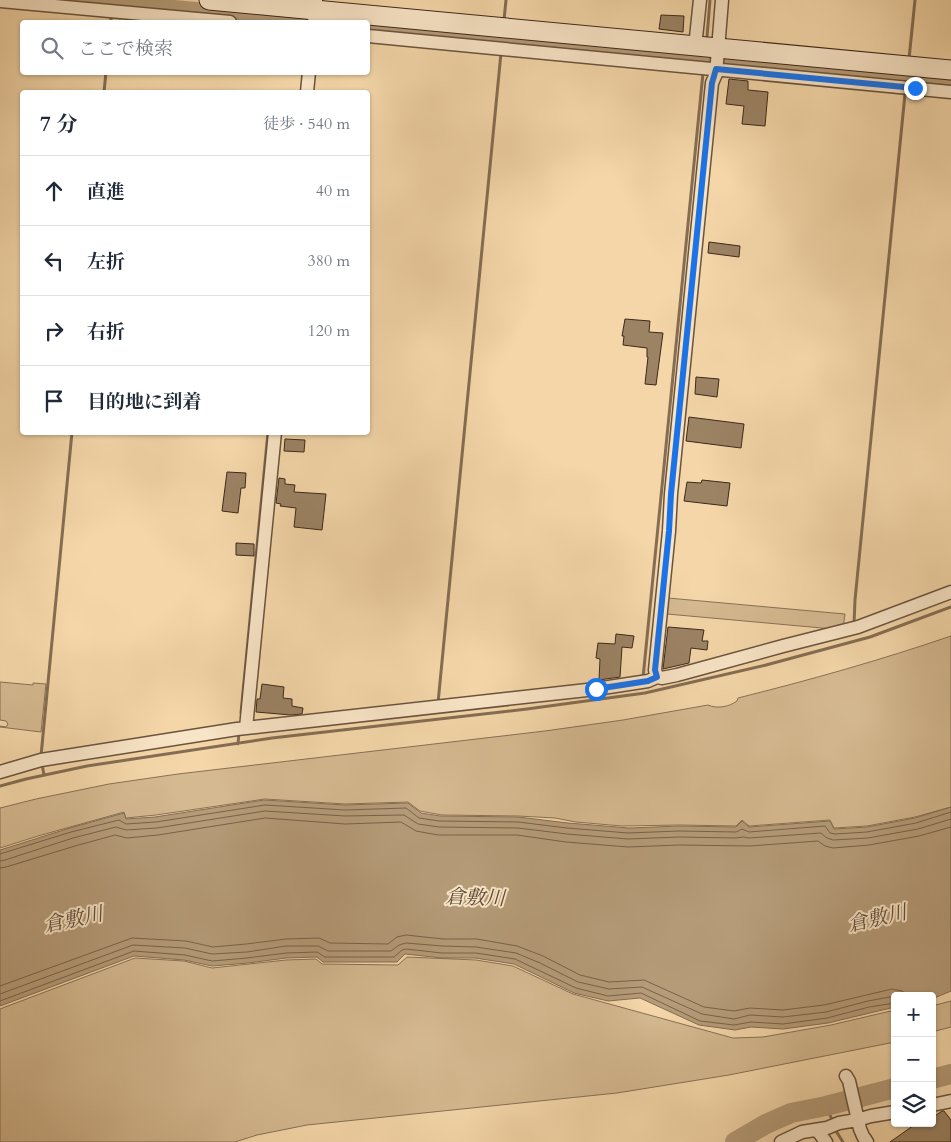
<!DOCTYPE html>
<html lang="ja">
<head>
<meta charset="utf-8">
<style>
	:root { --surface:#fff; --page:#f2f2f3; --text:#1f2937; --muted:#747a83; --line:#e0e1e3 }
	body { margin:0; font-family:Cardo,"Noto Serif JP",serif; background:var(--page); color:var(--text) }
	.controls { position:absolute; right:15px; bottom:15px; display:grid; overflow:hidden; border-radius:5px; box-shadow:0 1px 4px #0004 }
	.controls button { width:45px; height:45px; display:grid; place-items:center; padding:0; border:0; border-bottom:1px solid var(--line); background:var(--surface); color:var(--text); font:25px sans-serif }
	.stop { position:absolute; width:15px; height:15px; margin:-11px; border:4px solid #1a73e8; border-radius:50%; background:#fff }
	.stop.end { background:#1a73e8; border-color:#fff; box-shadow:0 1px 5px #0008 }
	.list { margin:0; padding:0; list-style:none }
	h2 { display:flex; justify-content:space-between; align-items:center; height:65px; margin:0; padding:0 20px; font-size:21px }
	h2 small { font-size:16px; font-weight:400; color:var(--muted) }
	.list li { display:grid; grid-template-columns:32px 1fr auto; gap:15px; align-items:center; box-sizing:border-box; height:70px; padding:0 20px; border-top:1px solid var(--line) }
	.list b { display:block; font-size:19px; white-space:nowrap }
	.list em { font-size:16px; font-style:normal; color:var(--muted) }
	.icon { flex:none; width:28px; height:28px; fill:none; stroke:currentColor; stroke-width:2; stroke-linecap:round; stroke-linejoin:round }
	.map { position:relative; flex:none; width:951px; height:1142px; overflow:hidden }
	.search { position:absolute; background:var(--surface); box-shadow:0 1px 4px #0004; left:20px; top:20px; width:350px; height:55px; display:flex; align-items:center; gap:12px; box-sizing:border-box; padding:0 18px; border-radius:5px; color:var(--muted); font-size:19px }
	.panel { position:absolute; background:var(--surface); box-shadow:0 1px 4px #0004; left:20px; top:90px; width:350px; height:345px; border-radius:5px }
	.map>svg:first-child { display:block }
</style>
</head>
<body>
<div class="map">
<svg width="951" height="1142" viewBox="0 0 951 1142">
	<rect width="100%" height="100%" fill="#f4d6a8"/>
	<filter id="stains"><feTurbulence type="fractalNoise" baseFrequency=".004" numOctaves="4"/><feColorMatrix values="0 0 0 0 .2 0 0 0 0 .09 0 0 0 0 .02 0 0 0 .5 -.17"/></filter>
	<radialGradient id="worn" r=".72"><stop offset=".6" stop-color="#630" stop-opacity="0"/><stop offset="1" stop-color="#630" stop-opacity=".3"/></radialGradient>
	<path fill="#d5b990" stroke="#887156" d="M 668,598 L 845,614 L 843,629 L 833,629 L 667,614 Z
		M 951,636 L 951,807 L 915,817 L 867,826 L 834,828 L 830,820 L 749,826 L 742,820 L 736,826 L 679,825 L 622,826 L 576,822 L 555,818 L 518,816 L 442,815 L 420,811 L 408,802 L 345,804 L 265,799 L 156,815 L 126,818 L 124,812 L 38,836 L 0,848 L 0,808 L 36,799 L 109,784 L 178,774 L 545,731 L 623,720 L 708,705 C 717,709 729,707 737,701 L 738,698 C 810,680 881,660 951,636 Z
		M 0,682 L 33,685 L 33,683 L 46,684 L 41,732 L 0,727 L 0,726 L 6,727 L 8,724 L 6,721 L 0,720 Z
		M 407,957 L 476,960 L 513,966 L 573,994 L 733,1038 L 763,1037 L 831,1025 L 895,1010 L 895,1042 L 729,1075 L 617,1093 L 307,1125 L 257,1135 L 235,1142 L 0,1142 L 0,1009 L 135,958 L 184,961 L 212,968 L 286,960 L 316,959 L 322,964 L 398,965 Z
		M 951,1001 L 951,1027 L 932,1032 L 932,1006 Z"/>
	<path fill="#b59b78" stroke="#856d53" d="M 264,800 L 345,805 L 408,803 L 421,813 L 440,816 L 518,817 L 568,823 L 629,828 L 679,826 L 736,827 L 742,821 L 749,827 L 830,821 L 834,829 L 867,827 L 915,818 L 951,807 L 951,991 L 932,999 L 932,996 L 895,996 L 895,1007 L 828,1023 L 783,1029 L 751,1027 L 735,1030 L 699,1025 L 640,998 L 608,1001 L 574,993 L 514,964 L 475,958 L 442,958 L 405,954 L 397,962 L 323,962 L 317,957 L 286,958 L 248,963 L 212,966 L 184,960 L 134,956 L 0,1006 L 0,850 L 70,828 L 124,813 L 126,819 L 155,817 Z"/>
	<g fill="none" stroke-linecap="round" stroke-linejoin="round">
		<path stroke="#78624a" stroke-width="1" d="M 0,854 L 71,832 L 119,820 L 126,824 L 156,822 L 265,805 L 345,810 L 406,808 L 419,818 L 439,821 L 518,822 L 567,828 L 628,833 L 679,831 L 736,832 L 742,829 L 749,832 L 825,826 L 830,833 L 835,834 L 867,832 L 916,823 L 951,812
			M 0,861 L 5,860 L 73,838 L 116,827 L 126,830 L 157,828 L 265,811 L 345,816 L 404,815 L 418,824 L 439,827 L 518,828 L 567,834 L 628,839 L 679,837 L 736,838 L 743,837 L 749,838 L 821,833 L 827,838 L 833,840 L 868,838 L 918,829 L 951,819
			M 0,868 L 6,867 L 75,846 L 115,835 L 127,838 L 158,835 L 265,818 L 345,824 L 401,822 L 416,831 L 438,835 L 517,835 L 566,842 L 628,847 L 679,845 L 750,846 L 818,841 L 825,846 L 833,848 L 869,845 L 919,836 L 951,827
			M 0,986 L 132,938 L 186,941 L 213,947 L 246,944 L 286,939 L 319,938 L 330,943 L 388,944 L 397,937 L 406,935 L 443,939 L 477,939 L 517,946 L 543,956 L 580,975 L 609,982 L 644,980 L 704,1007 L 734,1011 L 750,1008 L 783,1010 L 824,1005 L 892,989 L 902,991 L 909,996
			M 0,994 L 133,945 L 185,948 L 212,954 L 247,952 L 286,946 L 318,946 L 328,951 L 391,951 L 399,945 L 406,943 L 442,946 L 476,947 L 516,953 L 540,963 L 578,982 L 609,989 L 642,987 L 702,1014 L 734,1019 L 750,1015 L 783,1017 L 826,1012 L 868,1001 L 895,996
			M 0,1001 L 134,951 L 185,955 L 212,961 L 247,958 L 286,953 L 317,952 L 325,957 L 394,957 L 402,950 L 406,949 L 442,953 L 476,953 L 515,959 L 576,988 L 608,996 L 641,993 L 700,1021 L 734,1025 L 751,1022 L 783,1024 L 827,1018 L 869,1007 L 895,1003"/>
		<path stroke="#856d53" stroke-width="3" d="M 504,20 L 506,0
			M 111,22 L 111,17
			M 707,37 L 710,0
			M 501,46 L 502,37
			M 909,59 L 915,0
			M 704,66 L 705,57
			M 104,92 L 106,72
			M 854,624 L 855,600 L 905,94
			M 643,678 L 703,73
			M 438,703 L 501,53
			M 241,713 L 268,432
			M 238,744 L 239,732
			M 41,756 L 72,432
			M 42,764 L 44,775
			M 0,786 L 26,779 L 87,766 L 272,738 L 527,709 L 645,693 L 766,665 L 870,637 L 951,607
			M 826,1106 L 833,1122
			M 834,1128 L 843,1142"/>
		<path stroke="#b59b78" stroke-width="20" d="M 66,0 L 304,22
			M 368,28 L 951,84
			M 932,1079 L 951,1074
			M 735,1142 L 766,1124 L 791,1113 L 826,1106 L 895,1088"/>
	</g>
	<path fill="#9c8364" stroke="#3c291b" d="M 661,15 L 684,16 L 683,32 L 659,29 Z
		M 729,79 L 748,81 L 748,90 L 768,92 L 765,126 L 742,124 L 744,106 L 726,104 Z
		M 709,242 L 740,246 L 739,257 L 708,253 Z
		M 625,319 L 650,321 L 649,332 L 663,333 L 656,385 L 645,384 L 648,357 L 647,357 L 647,348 L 623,345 L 624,336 L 622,336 Z
		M 696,377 L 719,379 L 717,397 L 695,394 Z
		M 689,417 L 744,424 L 741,448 L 686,441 Z
		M 285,439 L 305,440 L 304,452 L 284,451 Z
		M 227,472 L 246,473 L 245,488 L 241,488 L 238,513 L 222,511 Z
		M 279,478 L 285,479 L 285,484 L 295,485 L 294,492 L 326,494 L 322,530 L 294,527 L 296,508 L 280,506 L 281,504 L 276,503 Z
		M 702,480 L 730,483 L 727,506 L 684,501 L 687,482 L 701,483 Z
		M 236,543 L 254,544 L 254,556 L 236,555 Z
		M 668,627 L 704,630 L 702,641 L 708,641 L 707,650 L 691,648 L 689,663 L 663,669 Z
		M 616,634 L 634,636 L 632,648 L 622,647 L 620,677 L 599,680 L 600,659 L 596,658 L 598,643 L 615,644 Z
		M 262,684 L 284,687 L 283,698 L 292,699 L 292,706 L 303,708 L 302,714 L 291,715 L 256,712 L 257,699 L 260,699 Z
		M 942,1111 L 944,1111 L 951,1120 L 951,1142 L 890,1142 L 917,1123 L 932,1123 L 932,1118 Z"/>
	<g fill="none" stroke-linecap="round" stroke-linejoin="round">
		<defs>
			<path id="street" d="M 0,1 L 230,22
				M 314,22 L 316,0
				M 368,36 L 951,92
				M 695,47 L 700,0
				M 307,92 L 309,72
				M 657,677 L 655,670 L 669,531 L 671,494 L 712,83 L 716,74 L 722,0
				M 246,728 L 275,432
				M 0,772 L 41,760 L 237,729 L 596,689 L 648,681 L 657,677 L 662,678 L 677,675 L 783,646 L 858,627 L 951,592
				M 846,1076 L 849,1081 L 860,1129 L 863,1136 L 867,1142
				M 932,1105 L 951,1101
				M 817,1130 L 826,1142
				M 781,1142 L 802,1132 L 827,1128 L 839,1123 L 857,1120 L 871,1116 L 895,1112"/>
			<path id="secondary" d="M 209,0 L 951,70"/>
		</defs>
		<use href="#street" stroke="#6a543e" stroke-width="15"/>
		<use href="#secondary" stroke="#3c291b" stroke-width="21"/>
		<use href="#street" stroke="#f8e4c6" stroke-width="12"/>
		<use href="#secondary" stroke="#f8e4c6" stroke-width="19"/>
	</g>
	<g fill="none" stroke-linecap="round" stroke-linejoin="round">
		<path stroke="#1a73e8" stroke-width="6" d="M 596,689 L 648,681 L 657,677 L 655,670 L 669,531 L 671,494 L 712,83 L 716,69 L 915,88"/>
	</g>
	<g text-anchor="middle" stroke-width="4" stroke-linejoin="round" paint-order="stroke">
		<g font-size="20" font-style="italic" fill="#604b37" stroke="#f8e4c6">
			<text transform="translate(475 897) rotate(2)" y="7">倉敷川</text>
			<text transform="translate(877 918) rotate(-13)" y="7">倉敷川</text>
			<text transform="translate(73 919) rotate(-12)" y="7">倉敷川</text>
		</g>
	</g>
	<rect width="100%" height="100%" filter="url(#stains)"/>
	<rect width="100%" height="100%" fill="url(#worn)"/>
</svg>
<div class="controls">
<button>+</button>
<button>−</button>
<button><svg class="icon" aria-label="layers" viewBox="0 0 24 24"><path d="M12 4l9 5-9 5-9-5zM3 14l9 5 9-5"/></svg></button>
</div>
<div class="stop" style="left:596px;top:689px"></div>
<div class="stop end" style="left:915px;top:88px"></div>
<div class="search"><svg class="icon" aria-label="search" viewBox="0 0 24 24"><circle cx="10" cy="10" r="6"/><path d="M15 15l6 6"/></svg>ここで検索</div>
<section class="panel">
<h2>7 分<small>徒歩 · 540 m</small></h2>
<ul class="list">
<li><svg class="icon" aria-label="ahead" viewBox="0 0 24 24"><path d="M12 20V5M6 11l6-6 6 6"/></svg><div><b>直進</b></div><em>40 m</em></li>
<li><svg class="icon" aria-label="left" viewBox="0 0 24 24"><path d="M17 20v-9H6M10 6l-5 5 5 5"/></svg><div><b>左折</b></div><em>380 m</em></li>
<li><svg class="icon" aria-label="right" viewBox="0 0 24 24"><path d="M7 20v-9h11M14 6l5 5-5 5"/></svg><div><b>右折</b></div><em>120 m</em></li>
<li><svg class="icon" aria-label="arrive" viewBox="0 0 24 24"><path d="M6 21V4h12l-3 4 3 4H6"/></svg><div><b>目的地に到着</b></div></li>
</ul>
</section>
</div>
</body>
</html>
